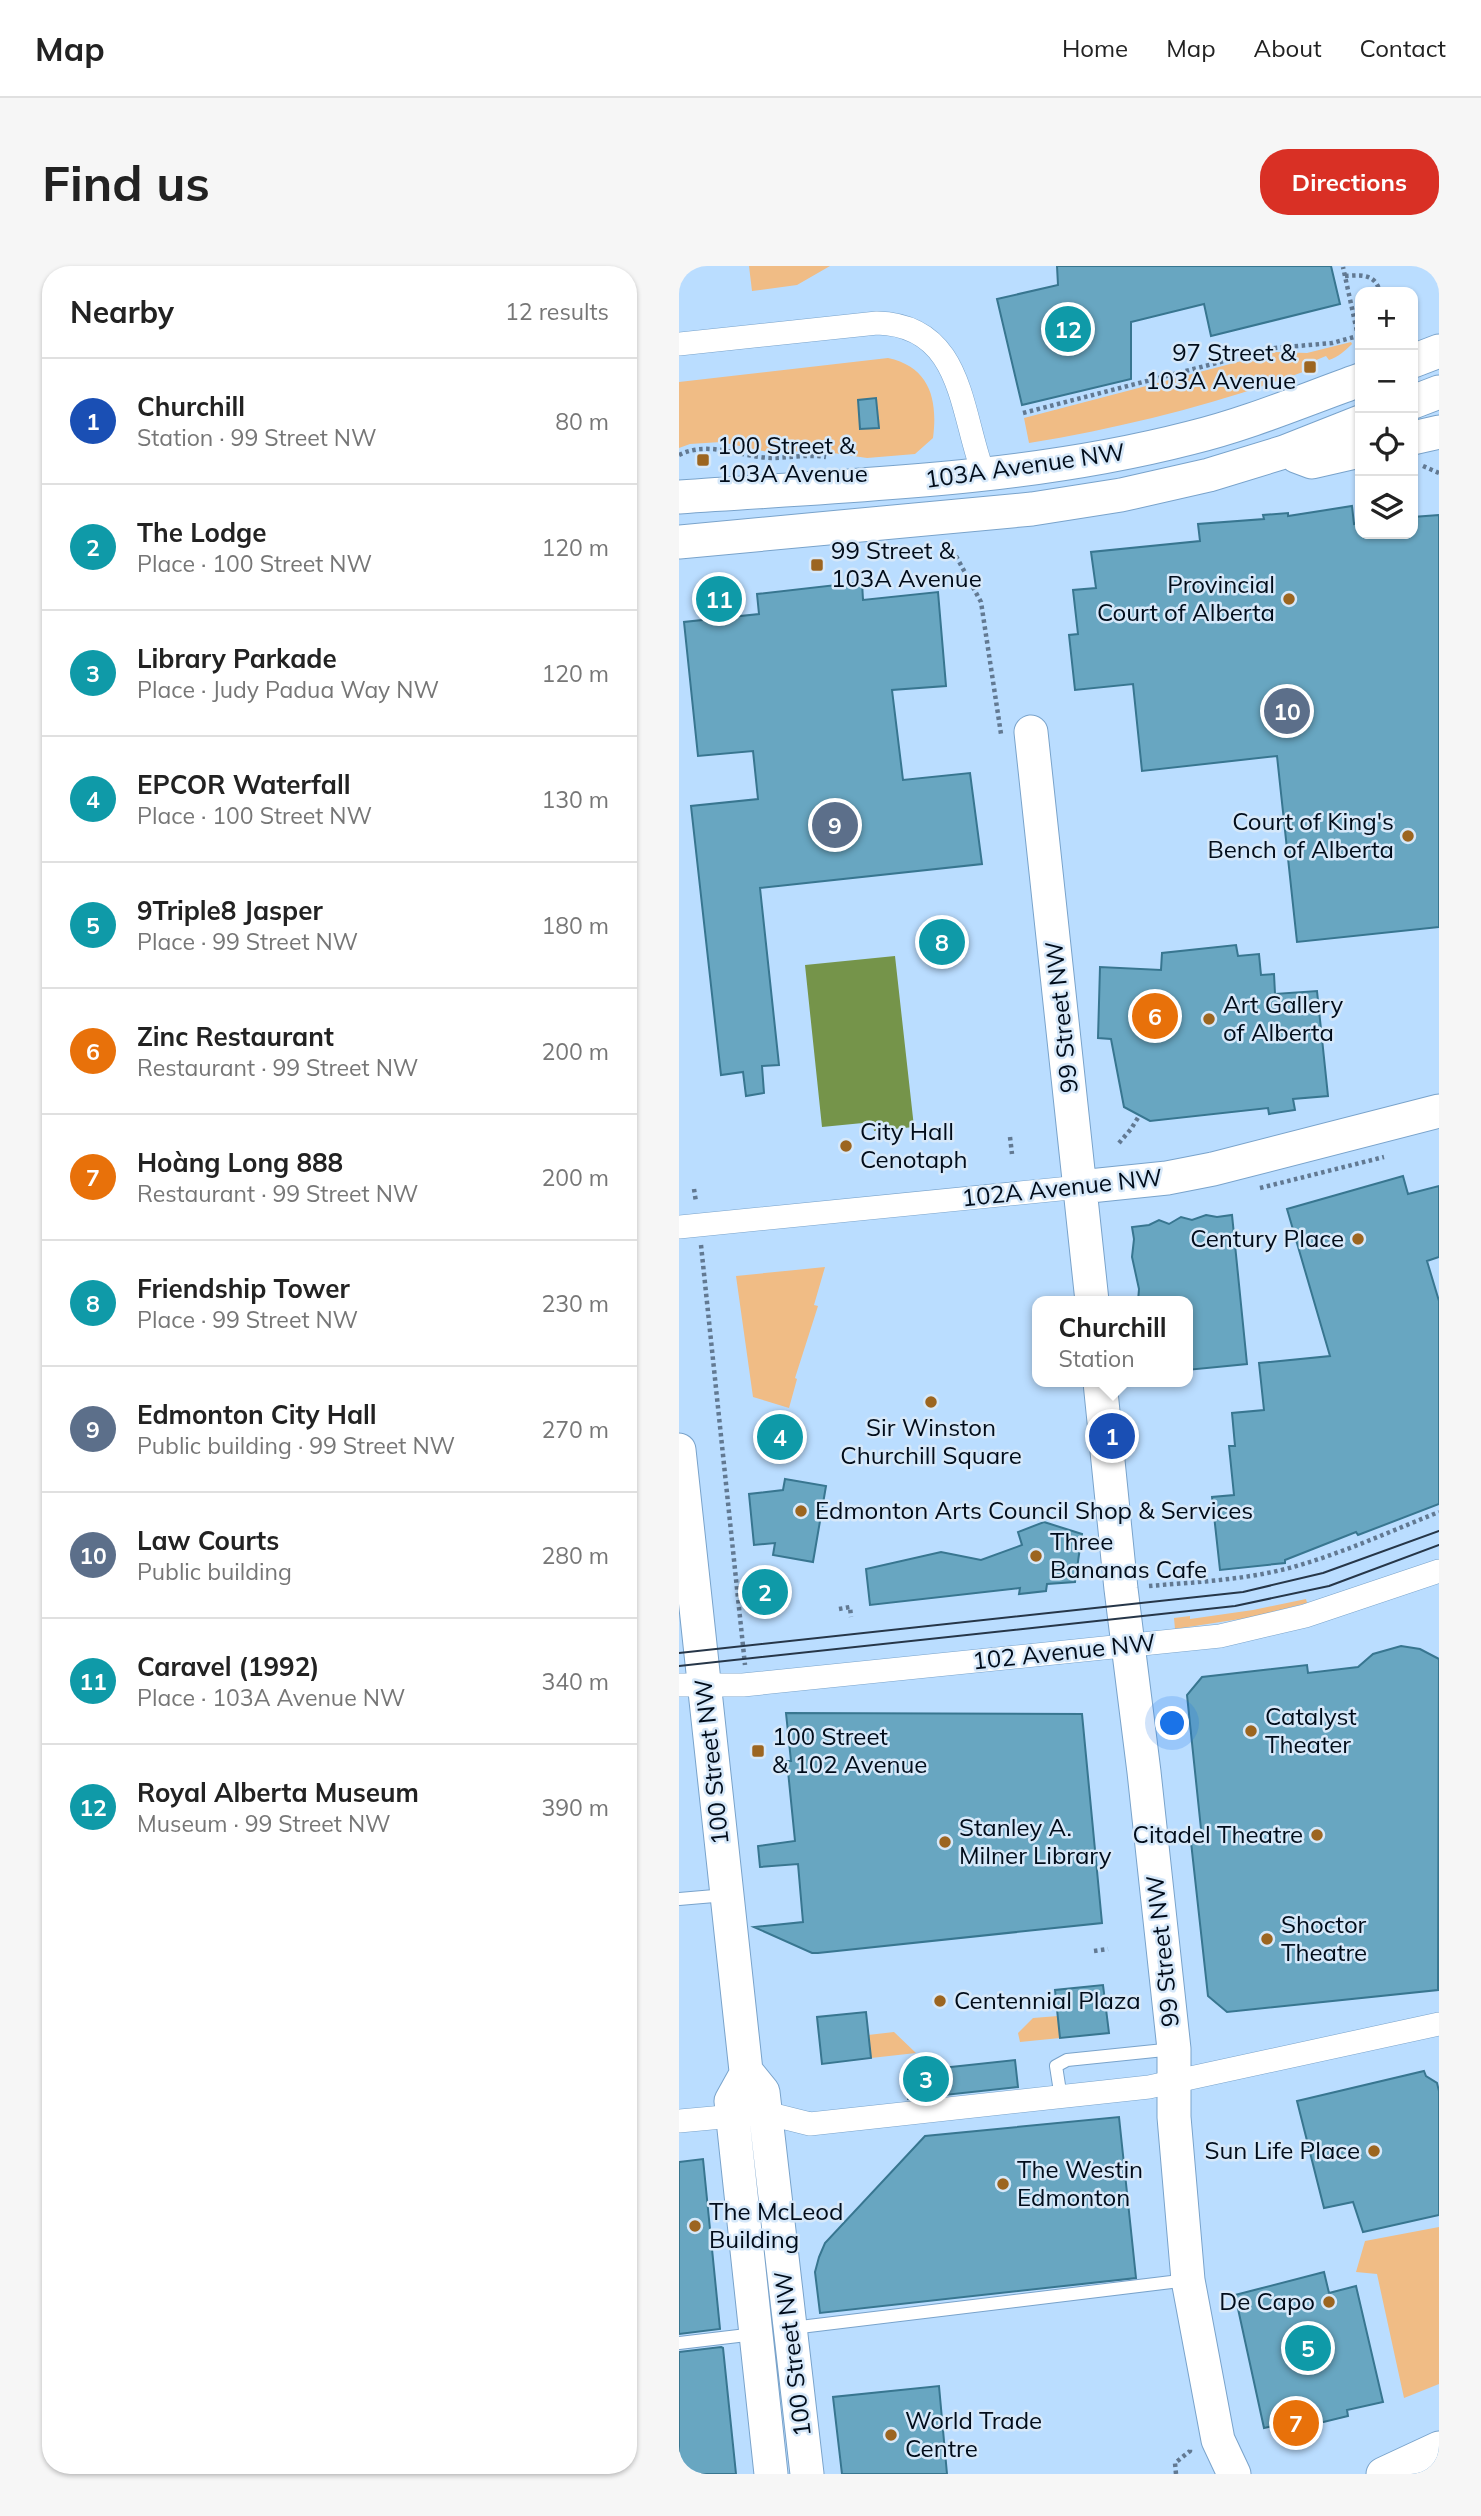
<!DOCTYPE html>
<html lang="en">
<head>
<meta charset="utf-8">
<style>
	:root { --surface:#fff; --page:#f6f6f6; --text:#222; --muted:#767676; --line:#e0e0e0; --accent:#d93025 }
	body { margin:0; font-family:Mulish,sans-serif; background:var(--page); color:var(--text) }
	.controls { position:absolute; right:21px; top:21px; display:grid; overflow:hidden; border-radius:14px; box-shadow:0 2px 5px #0004 }
	.controls button { width:63px; height:63px; display:grid; place-items:center; padding:0; border:0; border-bottom:2px solid var(--line); background:var(--surface); color:var(--text); font:35px sans-serif }
	.you { position:absolute; left:494px; top:1458px; width:24px; height:24px; margin:-18px; border:5px solid #fff; border-radius:50%; background:#1a73e8; box-shadow:0 0 0 10px #1a73e833 }
	.badge { display:grid; place-items:center; width:46px; height:46px; border-radius:50%; background:var(--accent); color:#fff; font-size:23px; font-weight:700 }
	.pin { position:absolute; translate:-50% -50%; border:4px solid #fff; box-shadow:0 2px 7px #0006 }
	.popup { position:absolute; left:353px; top:1030px; width:161px; height:91px; box-sizing:border-box; display:grid; place-content:center; border-radius:14px; background:var(--surface); filter:drop-shadow(0 2px 5px #0005); font-size:23px; white-space:nowrap; color:var(--muted) }
	.popup b { font-size:26px; color:var(--text) }
	.popup::after { content:''; position:absolute; left:50%; top:100%; margin-left:-14px; border:14px solid transparent; border-top-color:var(--surface) }
	.list { margin:0; padding:0; list-style:none }
	h2 { display:flex; justify-content:space-between; align-items:center; height:91px; margin:0; padding:0 28px; font-size:30px }
	h2 small { font-size:23px; font-weight:400; color:var(--muted) }
	.list li { display:grid; grid-template-columns:46px 1fr auto; gap:21px; align-items:center; box-sizing:border-box; height:126px; padding:0 28px; border-top:2px solid var(--line) }
	.list b { display:block; font-size:26px; white-space:nowrap }
	.list p { margin:0; font-size:23px; white-space:nowrap; color:var(--muted) }
	.list em { font-size:23px; font-style:normal; color:var(--muted) }
	.icon { flex:none; width:38px; height:38px; fill:none; stroke:currentColor; stroke-width:2; stroke-linecap:round; stroke-linejoin:round }
	.map { position:relative; flex:none; width:760px; height:2208px; overflow:hidden; border-radius:28px }
	header { display:flex; align-items:center; gap:42px; box-sizing:border-box; height:98px; padding:0 35px; background:var(--surface); border-bottom:2px solid var(--line) }
	header strong { font-size:33px }
	nav { display:flex; gap:38px; margin-inline-start:auto; font-size:24px }
	.intro { display:flex; align-items:center; justify-content:space-between; box-sizing:border-box; height:168px; padding:0 42px }
	h1 { margin:0; font-size:49px }
	.button { padding:18px 32px; border-radius:28px; background:var(--accent); color:#fff; font-size:24px; font-weight:700 }
	main { display:flex; gap:42px; padding:0 42px }
	aside { flex:1; background:var(--surface); border-radius:28px; box-shadow:0 2px 5px #0004 }
	.map>svg:first-child { display:block }
</style>
</head>
<body>
<header>
<strong>Map</strong>
<nav><a>Home</a><a>Map</a><a>About</a><a>Contact</a></nav>
</header>
<div class="intro"><h1>Find us</h1><a class="button">Directions</a></div>
<main>
<aside>
<h2>Nearby<small>12 results</small></h2>
<ul class="list">
<li><span class="badge" style="background:#1a4fb4">1</span><div><b>Churchill</b><p>Station · 99 Street NW</p></div><em>80 m</em></li>
<li><span class="badge" style="background:#0f9aa8">2</span><div><b>The Lodge</b><p>Place · 100 Street NW</p></div><em>120 m</em></li>
<li><span class="badge" style="background:#0f9aa8">3</span><div><b>Library Parkade</b><p>Place · Judy Padua Way NW</p></div><em>120 m</em></li>
<li><span class="badge" style="background:#0f9aa8">4</span><div><b>EPCOR Waterfall</b><p>Place · 100 Street NW</p></div><em>130 m</em></li>
<li><span class="badge" style="background:#0f9aa8">5</span><div><b>9Triple8 Jasper</b><p>Place · 99 Street NW</p></div><em>180 m</em></li>
<li><span class="badge" style="background:#e8710a">6</span><div><b>Zinc Restaurant</b><p>Restaurant · 99 Street NW</p></div><em>200 m</em></li>
<li><span class="badge" style="background:#e8710a">7</span><div><b>Hoàng Long 888</b><p>Restaurant · 99 Street NW</p></div><em>200 m</em></li>
<li><span class="badge" style="background:#0f9aa8">8</span><div><b>Friendship Tower</b><p>Place · 99 Street NW</p></div><em>230 m</em></li>
<li><span class="badge" style="background:#5c6f8a">9</span><div><b>Edmonton City Hall</b><p>Public building · 99 Street NW</p></div><em>270 m</em></li>
<li><span class="badge" style="background:#5c6f8a">10</span><div><b>Law Courts</b><p>Public building</p></div><em>280 m</em></li>
<li><span class="badge" style="background:#0f9aa8">11</span><div><b>Caravel (1992)</b><p>Place · 103A Avenue NW</p></div><em>340 m</em></li>
<li><span class="badge" style="background:#0f9aa8">12</span><div><b>Royal Alberta Museum</b><p>Museum · 99 Street NW</p></div><em>390 m</em></li>
</ul>
</aside>
<div class="map">
<svg width="760" height="2208" viewBox="0 0 760 2208">
	<rect width="100%" height="100%" fill="#baddff"/>
	<path fill="#f0bc85" d="M 70,0 L 151,0 L 118,19 L 73,25 Z
		M 672,76 L 673,78 C 666,85 659,91 650,94 L 647,90 L 630,97 L 632,103 C 541,137 447,161 350,177 L 345,152 L 597,86 L 628,87 Z
		M 209,92 C 251,101 259,134 254,172 L 236,188 L 188,192 L 141,185 L 89,186 L 42,176 L 11,178 L 0,182 L 0,116 Z
		M 146,1001 L 135,1039 L 139,1040 L 116,1112 L 118,1113 L 110,1142 L 74,1131 L 57,1010 Z
		M 627,1333 L 628,1337 L 574,1351 L 496,1363 L 495,1352 L 511,1350 L 511,1353 L 574,1344 Z
		M 379,1750 L 381,1772 L 341,1776 L 339,1767 L 354,1752 Z
		M 215,1766 L 237,1787 L 192,1792 L 189,1769 Z
		M 760,1961 L 760,2118 L 725,2132 L 698,2008 L 677,2006 L 686,1975 Z"/>
	<path fill="#75944a" d="M 216,690 L 235,861 L 195,865 L 194,856 L 143,861 L 126,699 Z"/>
	<path fill="#68a6c1" stroke="#387690" stroke-width="2" d="M 378,0 L 652,0 L 661,38 L 532,70 L 525,38 L 452,56 L 452,113 L 343,139 L 318,33 L 379,19 Z
		M 197,132 L 200,162 L 181,163 L 179,134 Z
		M 673,240 L 675,258 L 681,257 L 681,268 L 734,268 L 734,251 L 760,249 L 760,661 L 618,676 L 598,490 L 463,505 L 454,418 L 396,424 L 390,369 L 399,368 L 394,324 L 417,322 L 412,286 L 521,275 L 519,258 L 585,253 L 584,249 L 609,247 L 609,250 Z
		M 183,316 L 184,334 L 259,326 L 267,420 L 213,424 L 224,514 L 291,507 L 303,598 L 81,622 L 100,799 L 83,800 L 85,827 L 67,830 L 64,806 L 42,809 L 12,540 L 79,533 L 74,485 L 19,490 L 5,356 L 80,348 L 78,328 Z
		M 557,679 L 559,690 L 580,688 L 582,709 L 595,708 L 596,728 L 638,725 L 649,830 L 614,833 L 616,844 L 590,848 L 589,842 L 471,855 L 445,841 L 432,773 L 419,772 L 421,701 L 482,704 L 483,687 Z
		M 724,910 L 729,928 L 760,920 L 760,991 L 748,995 L 760,1035 L 760,1238 L 679,1269 L 677,1266 L 606,1294 L 606,1297 L 541,1304 L 533,1231 L 555,1229 L 550,1180 L 556,1180 L 553,1147 L 585,1144 L 580,1097 L 651,1090 L 608,943 Z
		M 527,949 L 538,951 L 553,949 L 568,1098 L 508,1104 L 508,1035 L 459,1035 L 460,1023 L 453,991 L 455,973 L 453,961 L 470,959 L 480,954 L 490,958 L 502,951 L 513,954 Z
		M 106,1213 L 147,1220 L 134,1296 L 94,1289 L 96,1277 L 75,1279 L 70,1228 L 104,1224 Z
		M 365,1256 L 403,1268 L 396,1316 L 368,1318 L 367,1325 L 340,1328 L 341,1322 L 191,1339 L 187,1303 L 262,1286 L 302,1294 L 343,1279 L 339,1266 Z
		M 722,1380 L 741,1383 L 760,1393 L 759,1724 L 548,1746 L 529,1730 L 512,1576 L 522,1563 L 508,1429 L 523,1411 L 628,1399 L 629,1407 L 679,1401 L 694,1388 Z
		M 107,1447 L 403,1448 L 423,1657 L 139,1687 L 133,1687 L 75,1661 L 124,1656 L 119,1598 L 81,1601 L 79,1580 L 116,1575 L 108,1495 L 112,1495 Z
		M 424,1719 L 430,1767 L 381,1772 L 376,1724 Z
		M 187,1746 L 192,1792 L 143,1798 L 138,1751 Z
		M 336,1794 L 339,1821 L 229,1833 L 226,1806 Z
		M 745,1805 L 747,1810 L 758,1817 L 760,1825 L 760,1949 L 684,1966 L 674,1936 L 645,1942 L 618,1835 Z
		M 440,1851 L 457,2012 L 141,2047 L 136,2006 L 140,1991 L 146,1977 L 246,1870 Z
		M 24,1893 L 41,2063 L 0,2068 L 0,1896 Z
		M 645,2006 L 650,2027 L 677,2020 L 704,2136 L 668,2144 L 669,2150 L 628,2160 L 627,2153 L 585,2162 L 556,2029 Z
		M 42,2081 L 44,2082 L 57,2208 L 0,2208 L 0,2086 Z
		M 260,2120 L 268,2208 L 163,2208 L 154,2131 Z"/>
	<g fill="none" stroke-linecap="round" stroke-linejoin="round">
		<defs>
			<path id="lane" d="M 0,1633 L 47,1629
				M 382,1832 L 377,1800 L 388,1794 L 495,1783
				M 113,2062 L 509,2014
				M 0,2077 L 76,2068"/>
			<path id="street" d="M 0,78 L 198,57 C 285,59 281,147 305,209
				M 0,961 L 401,921
				M 0,1419 L 64,1419 L 541,1370 L 626,1350 L 760,1305
				M 0,1855 L 87,1847 L 131,1858 L 470,1821 L 760,1758"/>
			<path id="secondary" d="M 734,95 L 760,85
				M 734,136 L 760,126
				M 734,172 L 760,166
				M 617,190 L 633,196 L 681,185
				M 0,231 C 171,219 344,215 511,172 C 569,158 625,134 681,114
				M 0,276 L 353,243 L 442,229 L 530,209 L 605,186 L 681,156
				M 352,466 L 413,1035
				M 401,921 L 488,912 L 534,903 L 760,845
				M 421,1116 L 442,1323 L 465,1506 L 495,1783 L 495,1851 L 509,2014 L 539,2174 L 555,2208
				M 0,1184 L 67,1805 L 84,1826 L 128,2208
				M 67,1808 L 52,1835 L 92,2208
				M 704,2208 L 760,2182"/>
		</defs>
		<use href="#lane" stroke="#79a3cb" stroke-width="14"/>
		<use href="#street" stroke="#79a3cb" stroke-width="24"/>
		<use href="#secondary" stroke="#79a3cb" stroke-width="35"/>
		<path stroke="#627992" stroke-width="4.5" stroke-dasharray="3.5 3.5" stroke-linecap="butt" d="M 666,10 C 682,9 696,7 701,26
			M 344,147 L 596,82 L 653,77 L 679,70 L 664,1
			M 0,189 C 30,174 61,191 92,192 C 111,192 129,188 147,191
			M 744,200 L 760,207
			M 277,290 L 302,336 L 322,468
			M 331,871 L 333,888
			M 440,877 L 452,863 L 460,850
			M 581,922 L 705,891
			M 15,923 L 17,936
			M 22,979 L 66,1399
			M 470,1320 C 517,1316 567,1314 614,1301 C 664,1287 712,1265 760,1246
			M 160,1343 L 171,1341 L 172,1351
			M 415,1685 L 429,1683
			M 497,2208 L 496,2197 L 511,2185 L 511,2181"/>
		<use href="#lane" stroke="#fff" stroke-width="12"/>
		<use href="#street" stroke="#fff" stroke-width="23"/>
		<use href="#secondary" stroke="#fff" stroke-width="33"/>
		<path stroke="#263648" stroke-width="2" d="M 0,1387 L 564,1326 L 644,1307 L 760,1265
			M 0,1400 L 556,1340 L 650,1320 L 760,1279"/>
	</g>
	<g fill="#9c6520" stroke="#d6e8f9" stroke-width="2.5">
		<rect x="624" y="94" width="14" height="14" rx="3.5"/>
		<rect x="17" y="187" width="14" height="14" rx="3.5"/>
		<rect x="131" y="292" width="14" height="14" rx="3.5"/>
		<circle cx="610" cy="333" r="7"/>
		<circle cx="729" cy="570" r="7"/>
		<circle cx="530" cy="753" r="7"/>
		<circle cx="167" cy="880" r="7"/>
		<circle cx="679" cy="973" r="7"/>
		<circle cx="252" cy="1136" r="7"/>
		<circle cx="122" cy="1245" r="7"/>
		<circle cx="357" cy="1290" r="7"/>
		<circle cx="572" cy="1465" r="7"/>
		<rect x="72" y="1478" width="14" height="14" rx="3.5"/>
		<circle cx="638" cy="1569" r="7"/>
		<circle cx="266" cy="1576" r="7"/>
		<circle cx="588" cy="1673" r="7"/>
		<circle cx="261" cy="1735" r="7"/>
		<circle cx="695" cy="1885" r="7"/>
		<circle cx="324" cy="1918" r="7"/>
		<circle cx="16" cy="1960" r="7"/>
		<circle cx="650" cy="2036" r="7"/>
		<circle cx="212" cy="2169" r="7"/>
	</g>
	<g text-anchor="middle" stroke-width="5" stroke-linejoin="round" paint-order="stroke">
		<g font-size="24" fill="#010c1a" stroke="#d6e8f9" text-anchor="start">
			<text x="617" y="95" text-anchor="end">97 Street &amp;<tspan x="617" dy="28">103A Avenue</tspan></text>
			<text x="38" y="188">100 Street &amp;<tspan x="38" dy="28">103A Avenue</tspan></text>
			<text x="152" y="293">99 Street &amp;<tspan x="152" dy="28">103A Avenue</tspan></text>
			<text x="596" y="327" text-anchor="end">Provincial<tspan x="596" dy="28">Court of Alberta</tspan></text>
			<text x="715" y="564" text-anchor="end">Court of King's<tspan x="715" dy="28">Bench of Alberta</tspan></text>
			<text x="544" y="747">Art Gallery<tspan x="544" dy="28">of Alberta</tspan></text>
			<text x="181" y="874">City Hall<tspan x="181" dy="28">Cenotaph</tspan></text>
			<text x="665" y="981" text-anchor="end">Century Place</text>
			<text x="252" y="1170" text-anchor="middle">Sir Winston<tspan x="252" dy="28">Churchill Square</tspan></text>
			<text x="136" y="1253">Edmonton Arts Council Shop &amp; Services</text>
			<text x="371" y="1284">Three<tspan x="371" dy="28">Bananas Cafe</tspan></text>
			<text x="586" y="1459">Catalyst<tspan x="586" dy="28">Theater</tspan></text>
			<text x="93" y="1479">100 Street<tspan x="93" dy="28">&amp; 102 Avenue</tspan></text>
			<text x="280" y="1570">Stanley A.<tspan x="280" dy="28">Milner Library</tspan></text>
			<text x="624" y="1577" text-anchor="end">Citadel Theatre</text>
			<text x="602" y="1667">Shoctor<tspan x="602" dy="28">Theatre</tspan></text>
			<text x="275" y="1743">Centennial Plaza</text>
			<text x="681" y="1893" text-anchor="end">Sun Life Place</text>
			<text x="338" y="1912">The Westin<tspan x="338" dy="28">Edmonton</tspan></text>
			<text x="30" y="1954">The McLeod<tspan x="30" dy="28">Building</tspan></text>
			<text x="636" y="2044" text-anchor="end">De Capo</text>
			<text x="226" y="2163">World Trade<tspan x="226" dy="28">Centre</tspan></text>
		</g>
		<g font-size="24" fill="#010c1a" stroke="#d6e8f9">
			<text transform="translate(346 200) rotate(-8)" y="8">103A Avenue NW</text>
			<text transform="translate(383 751) rotate(-96)" y="8">99 Street NW</text>
			<text transform="translate(383 922) rotate(-6)" y="8">102A Avenue NW</text>
			<text transform="translate(385 1386) rotate(-6)" y="8">102 Avenue NW</text>
			<text transform="translate(33 1496) rotate(-96)" y="8">100 Street NW</text>
			<text transform="translate(484 1685) rotate(-96)" y="8">99 Street NW</text>
			<text transform="translate(114 2088) rotate(-97)" y="8">100 Street NW</text>
		</g>
	</g>
</svg>
<div class="controls">
<button>+</button>
<button>−</button>
<button><svg class="icon" aria-label="locate" viewBox="0 0 24 24"><circle cx="12" cy="12" r="6"/><path d="M12 2v4M12 18v4M2 12h4M18 12h4"/></svg></button>
<button><svg class="icon" aria-label="layers" viewBox="0 0 24 24"><path d="M12 4l9 5-9 5-9-5zM3 14l9 5 9-5"/></svg></button>
</div>
<div class="you"></div>
<div class="pin badge" style="left:433px;top:1170px;background:#1a4fb4">1</div>
<div class="popup"><b>Churchill</b>Station</div>
<div class="pin badge" style="left:86px;top:1326px;background:#0f9aa8">2</div>
<div class="pin badge" style="left:247px;top:1813px;background:#0f9aa8">3</div>
<div class="pin badge" style="left:101px;top:1171px;background:#0f9aa8">4</div>
<div class="pin badge" style="left:629px;top:2082px;background:#0f9aa8">5</div>
<div class="pin badge" style="left:476px;top:750px;background:#e8710a">6</div>
<div class="pin badge" style="left:617px;top:2157px;background:#e8710a">7</div>
<div class="pin badge" style="left:263px;top:676px;background:#0f9aa8">8</div>
<div class="pin badge" style="left:156px;top:559px;background:#5c6f8a">9</div>
<div class="pin badge" style="left:608px;top:445px;background:#5c6f8a">10</div>
<div class="pin badge" style="left:40px;top:333px;background:#0f9aa8">11</div>
<div class="pin badge" style="left:389px;top:63px;background:#0f9aa8">12</div>
</div>
</main>
</body>
</html>
